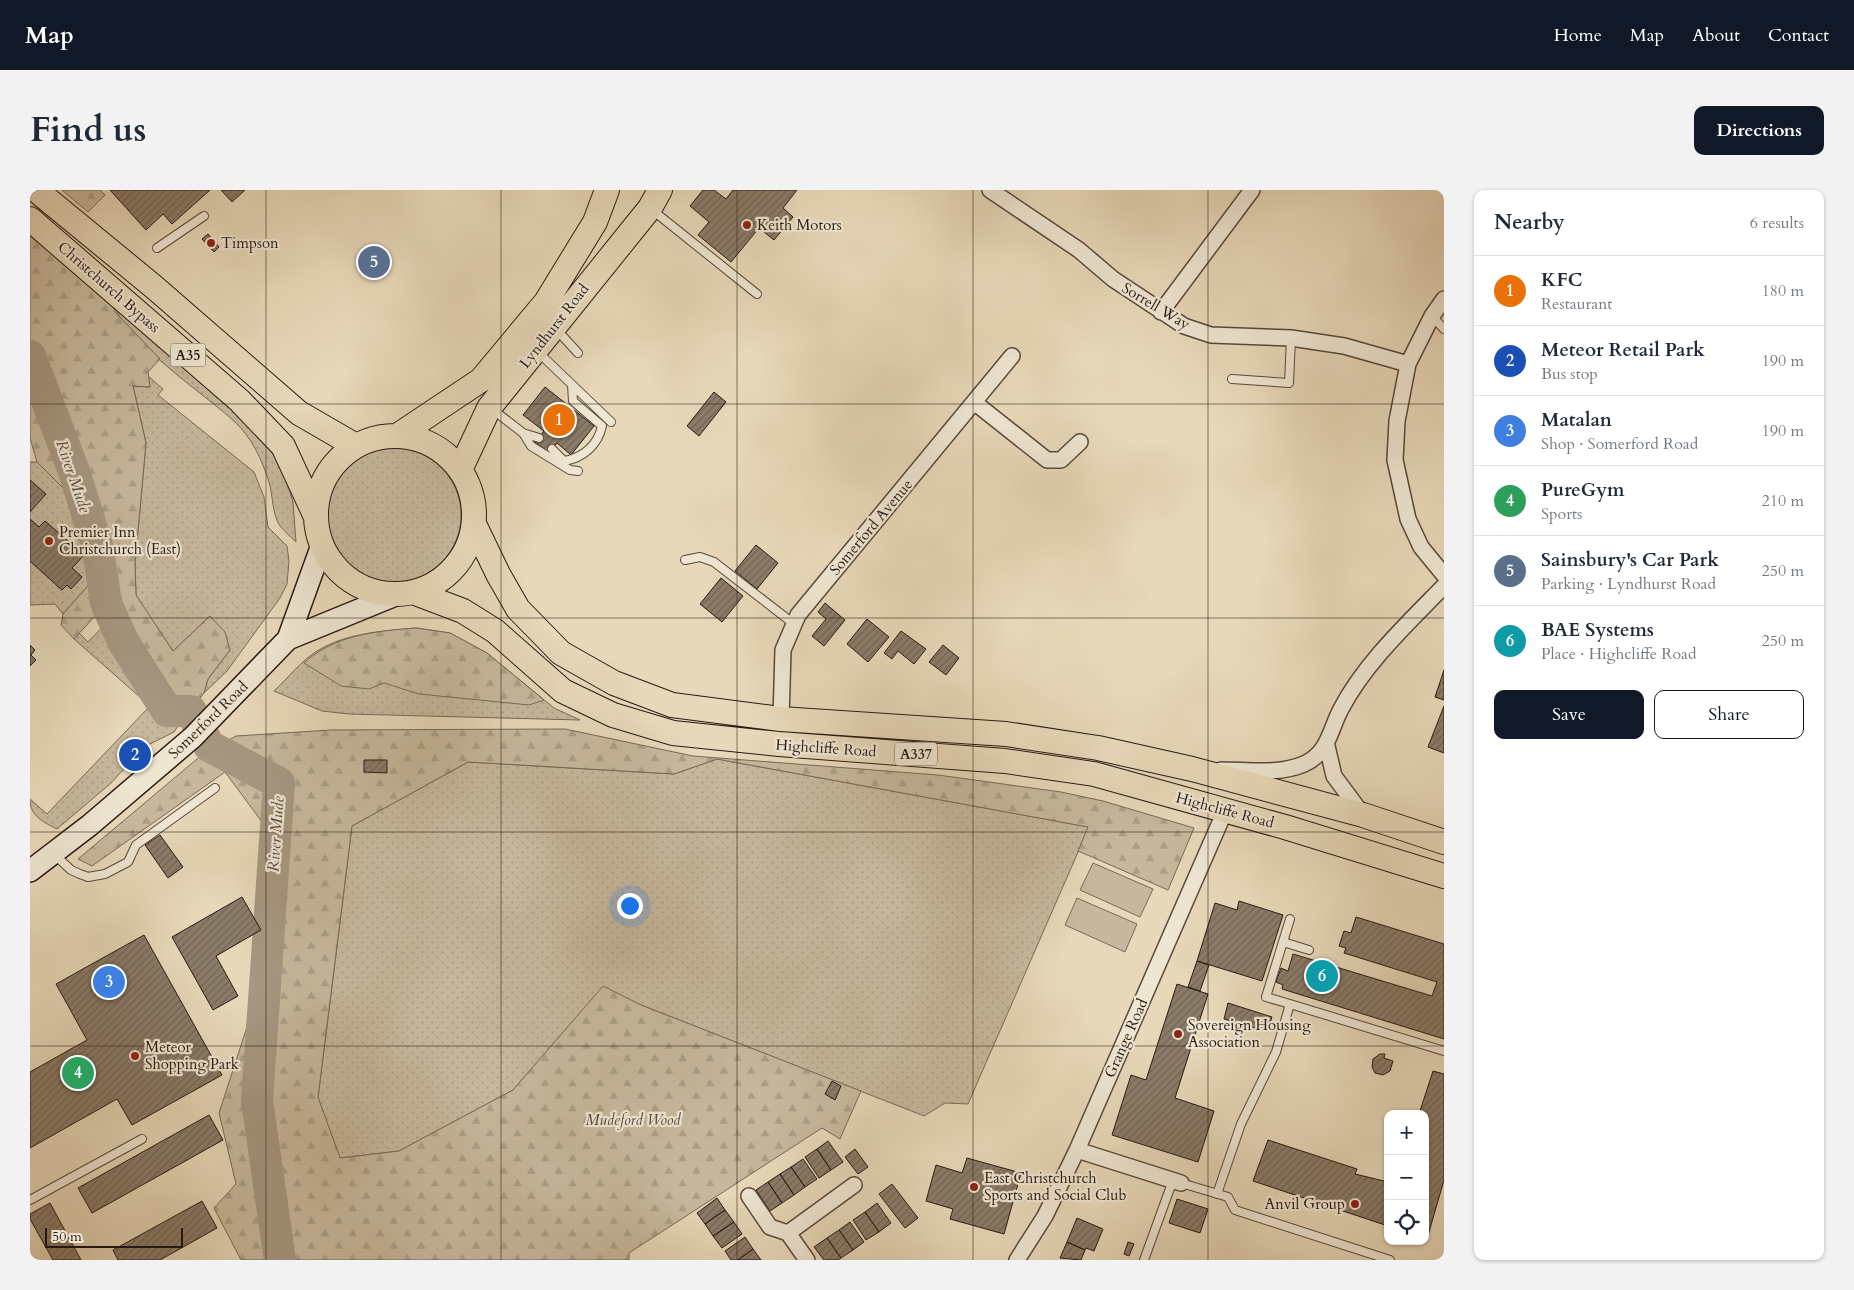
<!DOCTYPE html>
<html lang="en">
<head>
<meta charset="utf-8">
<style>
	:root { --surface:#fff; --page:#f2f2f3; --text:#1f2937; --muted:#747a83; --line:#e0e1e3; --accent:#111827 }
	body { margin:0; font-family:Cardo,serif; background:var(--page); color:var(--text) }
	.controls { position:absolute; right:15px; bottom:15px; display:grid; overflow:hidden; border-radius:10px; box-shadow:0 1px 4px #0004 }
	.controls button { width:45px; height:45px; display:grid; place-items:center; padding:0; border:0; border-bottom:1px solid var(--line); background:var(--surface); color:var(--text); font:25px sans-serif }
	.scale { position:absolute; left:15px; bottom:12px; width:138px; box-sizing:border-box; padding-left:5px; border:2px solid #281913; border-top:0; font-size:14px; line-height:18px; white-space:nowrap; color:#281913; -webkit-text-stroke:4px #efe6d2; paint-order:stroke }
	.you { position:absolute; left:599px; top:715px; width:18px; height:18px; margin:-12px; border:4px solid #fff; border-radius:50%; background:#1a73e8; box-shadow:0 0 0 8px #1a73e833 }
	.badge { display:grid; place-items:center; width:32px; height:32px; border-radius:50%; background:var(--accent); color:#fff; font-size:16px; font-weight:700 }
	.pin { position:absolute; translate:-50% -50%; border:2px solid #fff; box-shadow:0 1px 5px #0006 }
	.list { margin:0; padding:0; list-style:none }
	h2 { display:flex; justify-content:space-between; align-items:center; height:65px; margin:0; padding:0 20px; font-size:21px }
	h2 small { font-size:16px; font-weight:400; color:var(--muted) }
	.list li { display:grid; grid-template-columns:32px 1fr auto; gap:15px; align-items:center; box-sizing:border-box; height:70px; padding:0 20px; border-top:1px solid var(--line) }
	.list b { display:block; font-size:19px; white-space:nowrap }
	.list p { margin:0; font-size:16px; white-space:nowrap; color:var(--muted) }
	.list em { font-size:16px; font-style:normal; color:var(--muted) }
	.actions { display:flex; gap:10px; padding:15px 20px }
	.actions a { flex:1; padding:11px 0; border:1px solid var(--accent); border-radius:10px; text-align:center; font-size:18px; color:var(--accent) }
	.actions .main { background:var(--accent); color:#fff }
	.icon { flex:none; width:28px; height:28px; fill:none; stroke:currentColor; stroke-width:2; stroke-linecap:round; stroke-linejoin:round }
	.map { position:relative; flex:none; width:1414px; height:1070px; overflow:hidden; border-radius:10px }
	header { display:flex; align-items:center; gap:30px; box-sizing:border-box; height:70px; padding:0 25px; background:var(--accent); color:#fff }
	header strong { font-size:24px }
	nav { display:flex; gap:28px; margin-inline-start:auto; font-size:18px }
	.intro { display:flex; align-items:center; justify-content:space-between; box-sizing:border-box; height:120px; padding:0 30px }
	h1 { margin:0; font-size:35px }
	.button { padding:12px 22px; border-radius:10px; background:var(--accent); color:#fff; font-size:18px; font-weight:700 }
	main { display:flex; gap:30px; padding:0 30px }
	aside { flex:1; background:var(--surface); border-radius:10px; box-shadow:0 1px 4px #0004 }
	.map>svg:first-child { display:block }
</style>
</head>
<body>
<header>
<strong>Map</strong>
<nav><a>Home</a><a>Map</a><a>About</a><a>Contact</a></nav>
</header>
<div class="intro"><h1>Find us</h1><a class="button">Directions</a></div>
<main>
<div class="map">
<svg width="1414" height="1070" viewBox="0 0 1414 1070">
	<defs>
		<pattern id="grass-dots" width="8" height="8" patternUnits="userSpaceOnUse" patternTransform="scale(1.25)"><rect width="8" height="8" fill="#c7b89d"/><path d="M2 2h.1M6 6h.1" fill="none" stroke="#ab9e86" stroke-width="1.8" stroke-linecap="round"/></pattern>
		<pattern id="forest-firs" width="22" height="20" patternUnits="userSpaceOnUse" patternTransform="scale(1.25)"><rect width="22" height="20" fill="#c7b89d"/><path d="M5 1l3.5 6h-7zM16 11l3.5 6h-7z" fill="#ab9e86"/></pattern>
		<pattern id="building-hatch" width="6" height="6" patternUnits="userSpaceOnUse" patternTransform="scale(1.25)"><rect width="6" height="6" fill="#8b7c69"/><path d="M-1 1l2-2M0 6l6-6M5 7l2-2" fill="none" stroke="#726555"/></pattern>
	</defs>
	<rect width="100%" height="100%" fill="#e7d8b9"/>
	<filter id="stains"><feTurbulence type="fractalNoise" baseFrequency=".004" numOctaves="4"/><feColorMatrix values="0 0 0 0 .2 0 0 0 0 .09 0 0 0 0 .02 0 0 0 .5 -.17"/></filter>
	<radialGradient id="worn" r=".72"><stop offset=".6" stop-color="#630" stop-opacity="0"/><stop offset="1" stop-color="#630" stop-opacity=".3"/></radialGradient>
	<path fill="url(#grass-dots)" stroke="#786858" d="M 82,110 L 239,250 L 257,292 L 263,312 L 266,352 C 261,347 255,342 250,336 C 242,324 243,305 239,292 C 232,270 222,248 205,232 C 175,204 92,150 82,110 Z
		M 118,186 L 133,199 L 128,205 L 224,282 L 234,307 L 238,337 L 257,356 L 259,371 L 257,394 L 250,408 L 197,481 L 174,503 L 178,489 L 200,460 L 180,426 L 143,461 L 106,406 L 105,374 L 116,253 L 103,196 L 120,197 Z
		M297 325a67 67 0 1 1 134 0a67 67 0 1 1-134 0Z
		M 0,272 L 7,272 L 57,322 L 71,381 L 33,424 L 25,414 L 0,415 L 0,371 L 32,400 L 37,395 L 41,399 L 52,387 L 42,378 L 54,365 L 15,331 L 9,337 L 0,329 Z
		M 82,427 C 99,464 123,505 148,536 L 144,542 L 114,557 L 81,593 L 27,639 C 13,632 0,626 0,609 L 17,624 L 120,516 L 44,449 L 49,443 L 58,452 Z
		M 386,438 L 420,443 L 457,463 L 524,518 L 550,530 L 319,524 L 292,521 L 244,501 C 257,489 271,471 287,461 C 316,443 353,441 386,438 Z
		M 687,569 L 1059,637 L 938,914 L 915,913 L 894,926 L 611,815 L 573,797 L 483,900 L 369,961 L 310,968 L 288,908 L 322,636 L 438,572 L 644,584 Z"/>
	<path fill="url(#forest-firs)" stroke="#786858" d="M 32,0 L 70,0 L 75,5 L 58,22 Z
		M 0,43 L 82,110 L 85,122 L 130,169 L 118,182 L 120,197 L 103,196 L 116,253 L 105,374 L 106,405 L 143,461 L 180,426 L 195,442 L 200,460 L 178,489 L 174,503 L 148,536 C 119,499 96,456 76,414 L 44,449 L 31,435 L 33,424 L 71,381 L 57,322 L 7,272 L 0,248 Z
		M 386,438 L 420,443 L 457,463 L 514,510 L 499,515 L 389,504 L 354,493 L 339,499 L 311,496 L 274,473 C 304,445 346,441 386,438 Z
		M 535,539 L 663,566 L 908,585 L 1031,602 L 1073,611 L 1164,638 L 1138,700 L 1048,661 L 1058,637 L 687,569 L 644,584 L 438,572 L 322,636 L 288,907 L 310,968 L 369,961 L 483,900 L 573,796 L 611,815 L 831,901 L 810,949 L 792,938 L 599,1063 L 599,1070 L 211,1070 L 184,1018 L 206,994 L 189,923 L 216,840 L 232,746 L 235,636 L 195,582 L 62,676 L 48,669 L 173,564 L 206,546 L 301,540 Z"/>
	<path fill="#c7b89d" stroke="#786858" d="M 1063,673 L 1123,699 L 1110,727 L 1050,700 Z
		M 1047,708 L 1107,734 L 1095,762 L 1035,735 Z"/>
	<g fill="none" stroke-linecap="round" stroke-linejoin="round">
		<path stroke="#a69781" stroke-width="32" d="M 0,166 L 45,284 L 68,359 L 76,413 L 94,453 L 137,521 L 161,521 L 179,556 L 249,593 L 227,911 L 250,1070"/>
	</g>
	<path fill="url(#building-hatch)" stroke="#281913" d="M 80,0 L 180,0 L 142,34 L 133,24 L 116,40 Z
		M 191,0 L 215,0 L 202,12 Z
		M 673,0 L 684,0 L 696,9 L 703,0 L 767,0 L 753,18 L 763,27 L 744,50 L 729,38 L 701,72 L 668,45 L 679,32 L 660,16 Z
		M 178,44 L 189,57 L 184,62 L 172,49 Z
		M 515,197 L 564,236 L 541,265 L 527,253 L 519,263 L 505,252 L 514,241 L 493,225 Z
		M 684,202 L 696,212 L 669,246 L 657,236 Z
		M 0,290 L 16,304 L 0,322 Z
		M 0,329 L 9,337 L 15,331 L 54,365 L 42,378 L 52,387 L 41,399 L 37,395 L 32,400 L 0,371 Z
		M 726,355 L 748,373 L 727,399 L 705,381 Z
		M 691,388 L 713,406 L 692,432 L 670,414 Z
		M 795,413 L 815,430 L 794,456 L 782,446 L 796,429 L 788,422 Z
		M 837,429 L 859,447 L 838,472 L 817,454 Z
		M 871,441 L 896,459 L 884,474 L 868,461 L 862,469 L 854,463 Z
		M 0,455 L 5,460 L 1,465 L 6,470 L 0,476 Z
		M 913,455 L 929,468 L 916,485 L 899,472 Z
		M 1414,480 L 1414,510 L 1405,507 Z
		M 1414,516 L 1414,563 L 1398,557 Z
		M 334,570 L 357,570 L 357,583 L 334,582 Z
		M 130,645 L 153,677 L 138,688 L 115,655 Z
		M 212,707 L 231,740 L 186,766 L 208,806 L 183,820 L 142,747 Z
		M 1209,711 L 1253,725 L 1232,791 L 1167,771 L 1185,713 L 1207,720 Z
		M 1326,727 L 1414,754 L 1414,849 L 1252,799 L 1253,795 L 1246,792 L 1251,778 L 1258,781 L 1263,764 L 1402,806 L 1407,792 L 1314,763 L 1316,758 L 1309,756 L 1314,741 L 1321,743 Z
		M 114,745 L 192,885 L 102,935 L 87,909 L 0,958 L 0,882 L 57,850 L 26,794 Z
		M 1167,771 L 1179,775 L 1170,801 L 1158,797 Z
		M 1147,794 L 1178,804 L 1145,908 L 1184,921 L 1168,972 L 1082,945 L 1101,885 L 1116,890 Z
		M 1198,813 L 1242,827 L 1237,842 L 1194,829 Z
		M 1350,864 L 1355,864 L 1354,868 L 1363,871 L 1360,881 L 1353,885 L 1345,883 L 1342,877 L 1343,869 Z
		M 1403,881 L 1414,884 L 1414,990 L 1397,1049 L 1395,924 L 1389,924 Z
		M 802,891 L 811,896 L 805,910 L 795,904 Z
		M 179,925 L 193,950 L 62,1023 L 48,998 Z
		M 1238,950 L 1327,979 L 1325,984 L 1358,992 L 1358,1036 L 1223,991 Z
		M 798,951 L 813,972 L 801,980 L 787,959 Z
		M 787,959 L 801,980 L 789,988 L 775,967 Z
		M 825,959 L 838,977 L 828,984 L 815,967 Z
		M 937,968 L 991,983 L 974,1044 L 920,1029 L 923,1019 L 896,1011 L 906,975 L 932,983 Z
		M 773,969 L 787,989 L 775,997 L 761,977 Z
		M 761,977 L 775,997 L 764,1005 L 750,984 Z
		M 750,984 L 764,1005 L 752,1013 L 738,992 Z
		M 738,992 L 752,1013 L 740,1021 L 726,1000 Z
		M 862,994 L 888,1028 L 875,1038 L 849,1004 Z
		M 687,1008 L 695,1020 L 675,1034 L 667,1023 Z
		M 1147,1009 L 1178,1019 L 1170,1043 L 1139,1033 Z
		M 172,1011 L 187,1038 L 130,1070 L 88,1070 L 83,1060 Z
		M 20,1013 L 51,1070 L 23,1070 L 0,1029 L 0,1024 Z
		M 847,1013 L 861,1033 L 849,1042 L 835,1022 Z
		M 695,1020 L 704,1032 L 683,1046 L 675,1034 Z
		M 835,1022 L 849,1042 L 836,1050 L 823,1030 Z
		M 1047,1028 L 1073,1039 L 1064,1061 L 1056,1058 L 1055,1060 L 1037,1052 Z
		M 704,1032 L 712,1044 L 692,1058 L 683,1046 Z
		M 820,1032 L 834,1052 L 823,1060 L 809,1040 Z
		M 809,1040 L 823,1060 L 811,1068 L 797,1048 Z
		M 715,1047 L 723,1059 L 708,1070 L 701,1070 L 695,1061 Z
		M 797,1048 L 811,1068 L 808,1070 L 794,1070 L 784,1057 Z
		M 1037,1052 L 1055,1060 L 1051,1070 L 1030,1068 Z
		M 1098,1052 L 1104,1054 L 1099,1066 L 1094,1064 Z
		M 723,1059 L 731,1070 L 708,1070 Z"/>
	<g fill="none" stroke-linecap="round" stroke-linejoin="round">
		<defs>
			<path id="lane" d="M 621,19 L 727,104
				M 127,58 L 174,26
				M 1402,126 L 1414,139
				M 526,139 L 548,163
				M 509,163 L 581,232
				M 1202,189 L 1259,193 L 1261,148
				M 462,219 L 493,243 L 501,256 L 540,280 L 548,281
				M 493,243 L 509,248
				M 522,259 L 534,271 C 553,268 568,255 572,236 L 543,211 L 542,195
				M 655,370 L 670,367 L 684,372 L 764,434
				M 24,664 L 41,680 L 50,684 L 58,687 L 75,684 L 98,672 L 106,655 L 185,598
				M 1253,752 L 1279,760
				M 1260,814 L 1236,807 L 1260,729
				M 1151,993 L 1198,1007 L 1205,1020 L 1360,1070
				M 1187,1004 L 1211,934 L 1246,862 L 1260,814 L 1414,861
				M 0,1010 L 112,949
				M 1114,1070 L 1143,990"/>
			<path id="street" d="M 960,0 L 1049,60 L 1083,89 L 1154,136 L 1181,145 L 1261,148 L 1314,156 L 1378,174
				M 1414,109 L 1402,126 L 1378,174 L 1367,231 L 1365,270 L 1378,329 L 1391,357 L 1414,385
				M 1131,122 L 1222,0
				M 944,212 L 1017,270 L 1031,270 L 1050,252
				M 751,529 L 753,460 L 768,425 L 982,166
				M 1297,556 L 1304,586 L 1333,625
				M 1191,580 C 1219,580 1248,585 1274,574 C 1299,563 1300,539 1311,519 C 1335,473 1378,433 1414,396
				M 1047,960 L 1151,993
				M 719,1006 L 740,1037 L 758,1043 L 777,1070
				M 758,1043 L 824,995
				M 987,1070 L 1015,1026 L 1047,960 L 1195,621"/>
			<path id="secondary" d="M 258,449 L 368,404
				M 0,681 L 60,635 L 163,547 L 258,449 L 292,355"/>
			<path id="primary" d="M 6,0 L 124,97 L 269,223 L 326,256
				M 0,29 L 209,210 L 253,256 L 286,327
				M 367,246 L 451,190 L 516,112 L 565,32 L 577,0
				M286 325a79 79 0 1 1 158 0a79 79 0 1 1-158 0Z
				M 430,280 L 459,218 L 620,18 L 630,0
				M 444,334 L 468,384 L 488,419 L 531,463 L 584,493 L 642,515 L 751,529 L 976,544 L 1068,558 L 1162,579 L 1333,625 L 1414,652
				M 383,402 L 433,421 L 465,441 L 533,501 L 583,525 L 643,543 L 749,554 L 975,571 L 1064,584 L 1255,637 L 1414,686"/>
		</defs>
		<use href="#lane" stroke="#58493c" stroke-width="10"/>
		<use href="#street" stroke="#58493c" stroke-width="18"/>
		<use href="#secondary" stroke="#281913" stroke-width="24"/>
		<use href="#primary" stroke="#281913" stroke-width="26"/>
		<use href="#lane" stroke="#efe6d2" stroke-width="8"/>
		<use href="#street" stroke="#efe6d2" stroke-width="15"/>
		<use href="#secondary" stroke="#efe6d2" stroke-width="21"/>
		<use href="#primary" stroke="#e7d8b9" stroke-width="24"/>
	</g>
	<path fill="none" stroke="#281913" stroke-width="1" stroke-opacity="0.55" d="M 236,0 L 236,1070M 471,0 L 471,1070M 707,0 L 707,1070M 943,0 L 943,1070M 1178,0 L 1178,1070M 0,214 L 1414,214M 0,428 L 1414,428M 0,642 L 1414,642M 0,856 L 1414,856"/>
	<g fill="#8f2418" stroke="#efe6d2" stroke-width="2">
		<circle cx="717" cy="35" r="5"/>
		<circle cx="181" cy="53" r="5"/>
		<circle cx="19" cy="351" r="5"/>
		<circle cx="1148" cy="844" r="5"/>
		<circle cx="105" cy="866" r="5"/>
		<circle cx="944" cy="997" r="5"/>
		<circle cx="1325" cy="1014" r="5"/>
	</g>
	<g text-anchor="middle" stroke-width="4.5" stroke-linejoin="round" paint-order="stroke">
		<g fill="#efe6d2" stroke="#64564c" stroke-width="1">
			<rect x="140.5" y="153.5" width="35" height="23" rx="4"/>
			<rect x="865" y="552.5" width="42" height="23" rx="4"/>
		</g>
		<g font-size="14" font-weight="bold" fill="#281913">
			<text x="158" y="170">A35</text>
			<text x="886" y="569">A337</text>
		</g>
		<g font-size="15" fill="#281913" stroke="#efe6d2" text-anchor="start">
			<text x="727" y="40">Keith Motors</text>
			<text x="191" y="58">Timpson</text>
			<text x="29" y="347">Premier Inn<tspan x="29" dy="17">Christchurch (East)</tspan></text>
			<text x="1158" y="840">Sovereign Housing<tspan x="1158" dy="17">Association</tspan></text>
			<text x="115" y="862">Meteor<tspan x="115" dy="17">Shopping Park</tspan></text>
			<text x="954" y="993">East Christchurch<tspan x="954" dy="17">Sports and Social Club</tspan></text>
			<text x="1315" y="1019" text-anchor="end">Anvil Group</text>
		</g>
		<g font-size="15" fill="#281913" stroke="#efe6d2">
			<text transform="translate(79 97) rotate(41)" y="5">Christchurch Bypass</text>
			<text transform="translate(1126 116) rotate(31)" y="5">Sorrell Way</text>
			<text transform="translate(524 136) rotate(-52)" y="5">Lyndhurst Road</text>
			<text transform="translate(841 337) rotate(-50)" y="5">Somerford Avenue</text>
			<text transform="translate(178 530) rotate(-44)" y="5">Somerford Road</text>
			<text transform="translate(796 558) rotate(4)" y="5">Highcliffe Road</text>
			<text transform="translate(1195 620) rotate(15)" y="5">Highcliffe Road</text>
			<text transform="translate(1096 848) rotate(-66)" y="5">Grange Road</text>
		</g>
		<g font-size="15" font-style="italic" fill="#58493c" stroke="#efe6d2">
			<text x="603" y="935">Mudeford Wood</text>
		</g>
		<g font-size="16" font-style="italic" fill="#5a4b3f" stroke="#efe6d2">
			<text transform="translate(44 286) rotate(71)" y="6">River Mude</text>
			<text transform="translate(245 644) rotate(-86)" y="6">River Mude</text>
		</g>
	</g>
	<rect width="100%" height="100%" filter="url(#stains)"/>
	<rect width="100%" height="100%" fill="url(#worn)"/>
</svg>
<div class="controls">
<button>+</button>
<button>−</button>
<button><svg class="icon" aria-label="locate" viewBox="0 0 24 24"><circle cx="12" cy="12" r="6"/><path d="M12 2v4M12 18v4M2 12h4M18 12h4"/></svg></button>
</div>
<div class="scale">50 m</div>
<div class="you"></div>
<div class="pin badge" style="left:529px;top:230px;background:#e8710a">1</div>
<div class="pin badge" style="left:105px;top:565px;background:#1a4fb4">2</div>
<div class="pin badge" style="left:79px;top:792px;background:#3f7fe0">3</div>
<div class="pin badge" style="left:48px;top:883px;background:#2e9e5b">4</div>
<div class="pin badge" style="left:344px;top:72px;background:#5c6f8a">5</div>
<div class="pin badge" style="left:1292px;top:786px;background:#0f9aa8">6</div>
</div>
<aside>
<h2>Nearby<small>6 results</small></h2>
<ul class="list">
<li><span class="badge" style="background:#e8710a">1</span><div><b>KFC</b><p>Restaurant</p></div><em>180 m</em></li>
<li><span class="badge" style="background:#1a4fb4">2</span><div><b>Meteor Retail Park</b><p>Bus stop</p></div><em>190 m</em></li>
<li><span class="badge" style="background:#3f7fe0">3</span><div><b>Matalan</b><p>Shop · Somerford Road</p></div><em>190 m</em></li>
<li><span class="badge" style="background:#2e9e5b">4</span><div><b>PureGym</b><p>Sports</p></div><em>210 m</em></li>
<li><span class="badge" style="background:#5c6f8a">5</span><div><b>Sainsbury's Car Park</b><p>Parking · Lyndhurst Road</p></div><em>250 m</em></li>
<li><span class="badge" style="background:#0f9aa8">6</span><div><b>BAE Systems</b><p>Place · Highcliffe Road</p></div><em>250 m</em></li>
</ul>
<div class="actions"><a class="main">Save</a><a>Share</a></div>
</aside>
</main>
</body>
</html>
